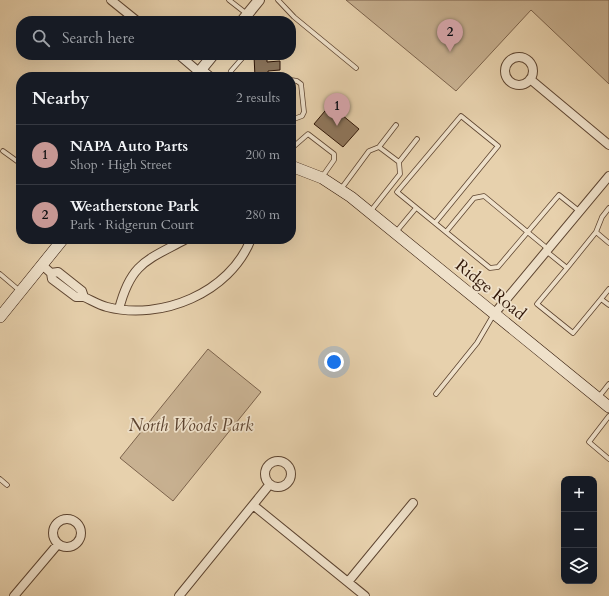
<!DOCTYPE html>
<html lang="en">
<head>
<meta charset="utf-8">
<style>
	:root { --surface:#171b24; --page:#20242c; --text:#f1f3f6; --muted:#9ea1a6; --line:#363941; --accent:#c59692 }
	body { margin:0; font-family:Cardo,serif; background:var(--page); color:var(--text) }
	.controls { position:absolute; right:12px; bottom:12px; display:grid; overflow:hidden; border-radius:8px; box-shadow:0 4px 16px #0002 }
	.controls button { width:36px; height:36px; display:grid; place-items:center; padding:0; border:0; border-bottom:1px solid var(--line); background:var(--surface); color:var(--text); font:20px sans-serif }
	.you { position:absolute; left:334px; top:362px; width:14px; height:14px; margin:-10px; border:3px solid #fff; border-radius:50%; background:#1a73e8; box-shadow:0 0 0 6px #1a73e833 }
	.badge { display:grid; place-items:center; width:26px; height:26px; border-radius:50%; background:var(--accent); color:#111; font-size:13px; font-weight:700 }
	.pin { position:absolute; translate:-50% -33px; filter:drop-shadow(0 1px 2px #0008) }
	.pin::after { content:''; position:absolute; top:21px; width:14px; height:12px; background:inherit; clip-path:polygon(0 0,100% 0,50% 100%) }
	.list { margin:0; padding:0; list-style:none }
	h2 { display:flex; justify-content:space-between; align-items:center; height:52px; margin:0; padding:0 16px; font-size:17px }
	h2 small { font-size:13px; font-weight:400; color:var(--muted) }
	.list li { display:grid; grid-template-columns:26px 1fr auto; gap:12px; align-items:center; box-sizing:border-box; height:60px; padding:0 16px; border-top:1px solid var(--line) }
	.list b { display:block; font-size:15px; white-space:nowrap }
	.list p { margin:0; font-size:13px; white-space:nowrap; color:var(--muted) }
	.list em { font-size:13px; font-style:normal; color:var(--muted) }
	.icon { flex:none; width:22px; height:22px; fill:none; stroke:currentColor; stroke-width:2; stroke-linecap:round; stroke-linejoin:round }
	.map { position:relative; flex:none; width:609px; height:596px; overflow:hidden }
	.search { position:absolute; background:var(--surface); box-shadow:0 4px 16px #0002; left:16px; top:16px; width:280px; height:44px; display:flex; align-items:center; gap:10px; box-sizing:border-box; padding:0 14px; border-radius:16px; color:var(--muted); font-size:15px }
	.panel { position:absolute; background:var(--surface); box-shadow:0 4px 16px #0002; left:16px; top:72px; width:280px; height:172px; border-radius:16px }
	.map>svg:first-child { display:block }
</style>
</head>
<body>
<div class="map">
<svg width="609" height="596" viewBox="0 0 609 596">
	<rect width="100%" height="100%" fill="#e7d1ad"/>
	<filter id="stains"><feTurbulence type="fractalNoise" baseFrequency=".005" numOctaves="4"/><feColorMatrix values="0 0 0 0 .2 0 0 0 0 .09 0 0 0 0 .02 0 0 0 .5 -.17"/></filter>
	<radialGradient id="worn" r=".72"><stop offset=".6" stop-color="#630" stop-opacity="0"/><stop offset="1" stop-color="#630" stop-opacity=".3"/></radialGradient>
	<path fill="#c8b191" stroke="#7c634c" d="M 346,0 L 609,0 L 609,84 L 531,10 L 456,91 Z
		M 208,349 L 261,392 L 173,501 L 120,458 Z"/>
	<path fill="#8f775d" stroke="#2f1506" d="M 254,56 L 267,56 L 267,62 L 280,61 L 280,70 L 268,71 L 268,77 L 255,77 Z
		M 330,105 L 359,129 L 343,147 L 314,124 Z"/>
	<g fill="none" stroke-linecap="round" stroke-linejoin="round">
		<defs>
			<path id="service" d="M 229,0 L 247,14
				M 278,0 L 294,17 L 356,68
				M 203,68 L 214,77
				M 229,77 L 231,71 L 245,55
				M 291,80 L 297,81 L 301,84 L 304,112 L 302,116 L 291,120
				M 379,147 L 399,162
				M 292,148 L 308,134 L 334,154 L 334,160 L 322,177
				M 3,151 L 21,164
				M 341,189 L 369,151 L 379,147 L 396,125
				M 609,208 L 602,217 L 596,232 L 609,243
				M 370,212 L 400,174 L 399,162 L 417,139
				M 435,223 L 498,146 L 461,116 L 397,192 L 490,268 L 498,267 L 559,195 L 579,211
				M 396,232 L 416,208
				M 446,232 L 474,198 L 484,196 L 548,249
				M 546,251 L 567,268 L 537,304 L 573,333 L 601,299 L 609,305
				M 567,268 L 596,232
				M 0,274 L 20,291
				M 601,299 L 609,289
				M 436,394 L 477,343 L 494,314
				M 598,398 L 609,384
				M 609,416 L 589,442 L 609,459
				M 0,479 L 7,485"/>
			<path id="minor" d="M 111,0 L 137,21
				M 179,55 L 199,72
				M505 71a14 14 0 1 1 28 0a14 14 0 1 1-28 0Z
				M 530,79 L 609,145
				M 42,265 L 51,273 L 58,272 L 82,291 L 84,297 L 76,297 L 52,279 L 51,273
				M 84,297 C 91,300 99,305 107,307 C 161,321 230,293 251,239
				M 119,309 C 131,262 148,260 186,239
				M 494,314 L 609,176
				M265 474a13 13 0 1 1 26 0a13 13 0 1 1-26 0Z
				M 253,505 L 365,596
				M53 533a14 14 0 1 1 28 0a14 14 0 1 1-28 0Z
				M 348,582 L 413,503
				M 14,596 L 58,544
				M 179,596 L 270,484"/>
			<path id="tertiary" d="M 242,21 L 259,0
				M 195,77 L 213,55"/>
			<path id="secondary" d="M 291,166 L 322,178 L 351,197 L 609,407
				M 0,317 L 63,239"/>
		</defs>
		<use href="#service" stroke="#5d4430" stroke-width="5.5"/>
		<use href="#minor" stroke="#5d4430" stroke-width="10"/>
		<use href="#tertiary" stroke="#5d4430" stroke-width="12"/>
		<use href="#secondary" stroke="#2f1506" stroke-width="12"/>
		<use href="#service" stroke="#efe1ca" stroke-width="4"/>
		<use href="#minor" stroke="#efe1ca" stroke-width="8"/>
		<use href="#tertiary" stroke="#efe1ca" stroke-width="10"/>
		<use href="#secondary" stroke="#efe1ca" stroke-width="11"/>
	</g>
	<g text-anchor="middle" stroke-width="3.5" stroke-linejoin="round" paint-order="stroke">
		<g font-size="17" fill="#2f1506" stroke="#efe1ca">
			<text transform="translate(491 289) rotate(39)" y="6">Ridge Road</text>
		</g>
		<g font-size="17" font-style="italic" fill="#5d4430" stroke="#efe1ca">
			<text x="191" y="431">North Woods Park</text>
		</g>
	</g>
	<rect width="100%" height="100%" filter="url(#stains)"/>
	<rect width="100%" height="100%" fill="url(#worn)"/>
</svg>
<div class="controls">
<button>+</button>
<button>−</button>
<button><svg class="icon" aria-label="layers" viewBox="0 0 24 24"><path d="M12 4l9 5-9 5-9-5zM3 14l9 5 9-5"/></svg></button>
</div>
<div class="you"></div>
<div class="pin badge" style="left:337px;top:126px">1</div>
<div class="pin badge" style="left:450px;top:52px">2</div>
<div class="search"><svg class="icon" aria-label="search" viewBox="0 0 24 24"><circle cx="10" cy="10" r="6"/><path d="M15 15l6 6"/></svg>Search here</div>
<section class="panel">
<h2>Nearby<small>2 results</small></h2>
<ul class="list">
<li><span class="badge">1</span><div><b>NAPA Auto Parts</b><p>Shop · High Street</p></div><em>200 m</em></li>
<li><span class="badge">2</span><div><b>Weatherstone Park</b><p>Park · Ridgerun Court</p></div><em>280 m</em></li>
</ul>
</section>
</div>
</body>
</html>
